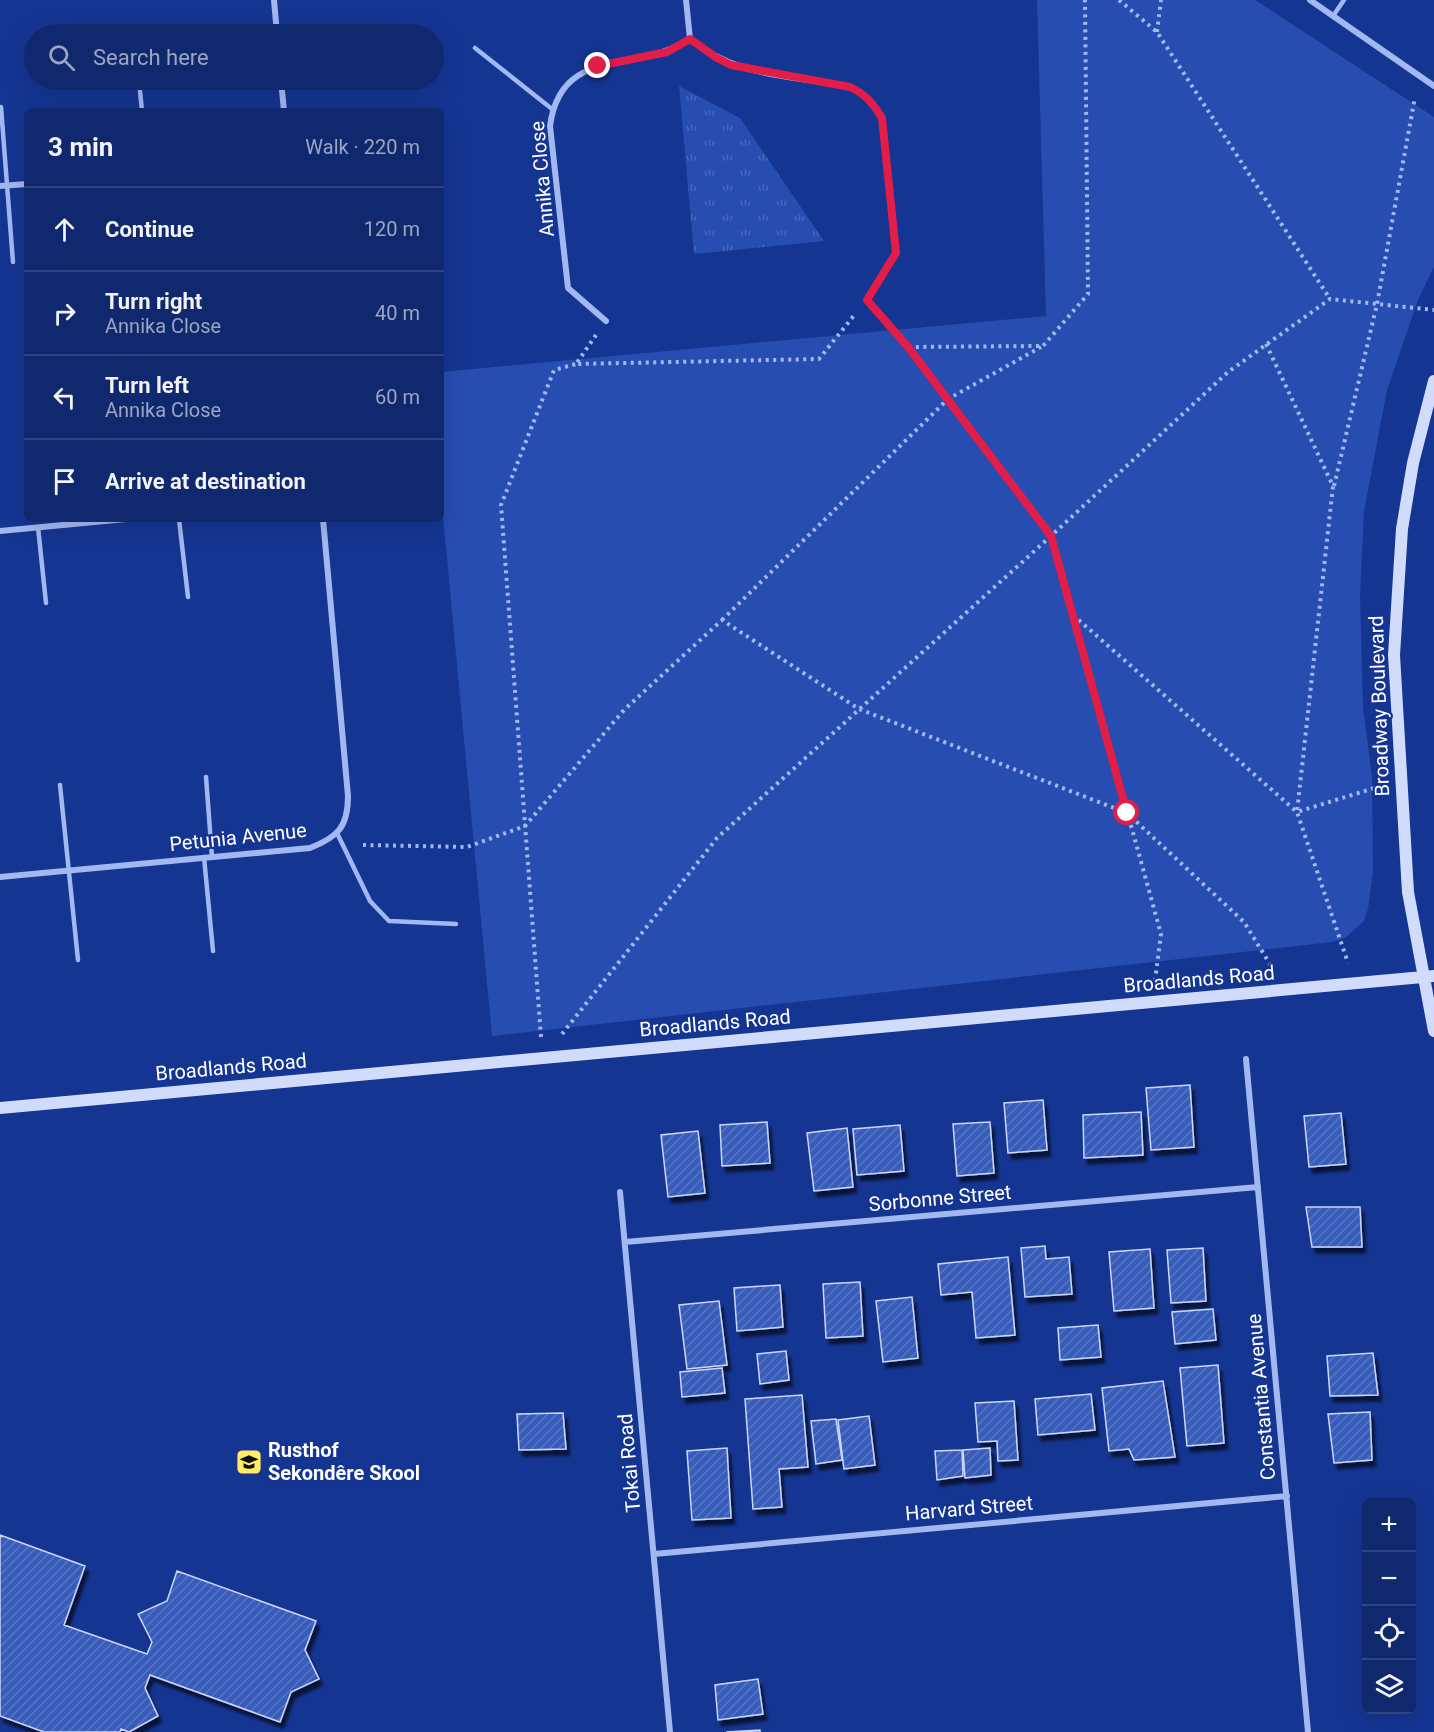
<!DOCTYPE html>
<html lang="en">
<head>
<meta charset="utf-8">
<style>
	:root { --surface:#10286e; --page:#193073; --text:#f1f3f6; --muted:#9ca6c2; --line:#304481 }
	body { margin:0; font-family:Roboto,sans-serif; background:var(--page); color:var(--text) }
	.controls { position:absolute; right:18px; bottom:18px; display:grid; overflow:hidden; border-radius:9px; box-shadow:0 6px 24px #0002 }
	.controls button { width:54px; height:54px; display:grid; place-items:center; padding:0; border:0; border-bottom:2px solid var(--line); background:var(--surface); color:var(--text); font:30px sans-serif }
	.stop { position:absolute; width:18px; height:18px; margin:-14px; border:4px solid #e11d48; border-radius:50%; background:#fff }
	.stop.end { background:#e11d48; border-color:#fff; box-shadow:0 2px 6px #0008 }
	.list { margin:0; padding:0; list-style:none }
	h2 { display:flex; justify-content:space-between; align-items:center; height:78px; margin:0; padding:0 24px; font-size:26px }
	h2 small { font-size:20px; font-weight:400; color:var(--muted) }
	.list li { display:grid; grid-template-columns:39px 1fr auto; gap:18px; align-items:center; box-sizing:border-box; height:84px; padding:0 24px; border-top:2px solid var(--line) }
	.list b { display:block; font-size:22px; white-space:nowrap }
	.list p { margin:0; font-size:20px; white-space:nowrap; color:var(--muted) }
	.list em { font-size:20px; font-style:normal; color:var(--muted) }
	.icon { flex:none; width:33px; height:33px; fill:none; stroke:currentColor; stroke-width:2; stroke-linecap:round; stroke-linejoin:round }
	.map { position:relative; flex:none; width:1434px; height:1732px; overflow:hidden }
	.search { position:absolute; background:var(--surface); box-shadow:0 6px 24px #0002; left:24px; top:24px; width:420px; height:66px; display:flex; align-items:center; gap:15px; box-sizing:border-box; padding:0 21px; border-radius:33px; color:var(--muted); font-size:22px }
	.panel { position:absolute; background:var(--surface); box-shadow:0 6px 24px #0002; left:24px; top:108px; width:420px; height:414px; border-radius:9px }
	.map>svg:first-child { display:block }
</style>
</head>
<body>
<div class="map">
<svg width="1434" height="1732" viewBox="0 0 1434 1732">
	<defs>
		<pattern id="park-tufts" width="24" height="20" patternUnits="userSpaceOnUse" patternTransform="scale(1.5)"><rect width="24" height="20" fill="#274db1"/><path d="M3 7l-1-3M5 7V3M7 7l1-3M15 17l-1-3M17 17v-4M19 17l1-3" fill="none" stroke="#4768bd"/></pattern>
		<pattern id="building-hatch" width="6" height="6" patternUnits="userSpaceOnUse" patternTransform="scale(1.5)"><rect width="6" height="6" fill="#395bb9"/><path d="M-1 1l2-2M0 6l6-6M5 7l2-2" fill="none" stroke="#5774c4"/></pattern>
		<filter id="shadow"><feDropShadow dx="3.5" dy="6" stdDeviation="1.5" flood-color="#0009"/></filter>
	</defs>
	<rect width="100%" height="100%" fill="#153592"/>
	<path fill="#274db1" d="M 1037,0 L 1255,0 L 1434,117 L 1434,267 L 1418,300 L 1387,390 L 1364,511 L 1360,596 L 1363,708 L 1372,776 L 1373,872 L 1368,909 L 1364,921 L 1345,938 L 1332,942 L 492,1036 L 441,495 L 441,372 L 1046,316 Z"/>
	<path fill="url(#park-tufts)" d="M 679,86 L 740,118 L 824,241 L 694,254 Z"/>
	<path fill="url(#building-hatch)" stroke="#cad7fc" stroke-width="1.5" filter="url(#shadow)" d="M 1190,1085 L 1194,1147 L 1151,1150 L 1146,1088 Z
		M 1043,1100 L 1047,1150 L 1008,1153 L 1004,1103 Z
		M 1141,1112 L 1143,1155 L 1084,1158 L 1083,1115 Z
		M 1341,1113 L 1346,1164 L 1309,1167 L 1304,1116 Z
		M 767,1122 L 770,1163 L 722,1166 L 720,1125 Z
		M 990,1122 L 994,1173 L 957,1176 L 953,1124 Z
		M 900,1125 L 904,1171 L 857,1175 L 853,1129 Z
		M 847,1128 L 853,1187 L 814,1191 L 807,1133 Z
		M 698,1131 L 705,1193 L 668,1197 L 661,1135 Z
		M 1306,1207 L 1360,1207 L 1362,1247 L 1312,1247 Z
		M 1045,1246 L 1046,1259 L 1069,1257 L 1072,1294 L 1025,1297 L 1021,1248 Z
		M 1203,1248 L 1206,1301 L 1171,1303 L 1167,1250 Z
		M 1150,1249 L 1154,1308 L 1114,1311 L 1109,1252 Z
		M 1008,1257 L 1015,1335 L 976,1338 L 972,1292 L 941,1295 L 938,1264 Z
		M 860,1282 L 863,1336 L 826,1338 L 823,1284 Z
		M 780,1285 L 783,1327 L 737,1331 L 734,1288 Z
		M 912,1297 L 918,1358 L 883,1362 L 876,1301 Z
		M 719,1301 L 727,1365 L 687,1369 L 679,1305 Z
		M 1213,1309 L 1216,1340 L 1175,1344 L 1172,1312 Z
		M 1098,1325 L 1101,1357 L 1060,1360 L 1058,1328 Z
		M 786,1351 L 789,1380 L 760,1384 L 757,1354 Z
		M 1373,1353 L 1378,1395 L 1330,1396 L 1327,1356 Z
		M 1218,1365 L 1224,1443 L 1187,1446 L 1180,1368 Z
		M 722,1368 L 725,1393 L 682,1397 L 680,1372 Z
		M 1163,1381 L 1175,1457 L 1134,1460 L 1129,1449 L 1109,1451 L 1102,1388 Z
		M 1091,1394 L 1095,1430 L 1038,1435 L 1035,1399 Z
		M 802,1395 L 808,1467 L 779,1469 L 782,1507 L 753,1509 L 745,1399 Z
		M 1014,1401 L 1018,1460 L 998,1461 L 997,1441 L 978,1442 L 975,1403 Z
		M 1370,1412 L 1372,1460 L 1334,1463 L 1328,1414 Z
		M 563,1413 L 566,1449 L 519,1450 L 517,1414 Z
		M 869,1416 L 875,1465 L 844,1469 L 838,1420 Z
		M 836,1419 L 842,1460 L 816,1464 L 811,1421 Z
		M 727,1448 L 731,1518 L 692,1520 L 687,1451 Z
		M 990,1448 L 991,1475 L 965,1478 L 963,1450 Z
		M 962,1450 L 963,1476 L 937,1480 L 935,1451 Z
		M 0,1535 L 85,1566 L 64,1625 L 147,1654 L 152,1642 L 138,1614 L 167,1601 L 177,1571 L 316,1621 L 305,1650 L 319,1679 L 291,1692 L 280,1722 L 150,1675 L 145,1688 L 158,1716 L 129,1732 L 121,1729 L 120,1732 L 44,1732 L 0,1716 Z
		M 758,1679 L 763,1714 L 718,1720 L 715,1685 Z
		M 760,1730 L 760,1732 L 726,1732 Z"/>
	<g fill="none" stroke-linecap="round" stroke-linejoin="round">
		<path stroke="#a2b8f1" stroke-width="4" stroke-dasharray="3 4.5" stroke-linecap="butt" d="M 1119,0 L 1157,32 L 1330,299
			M 1157,32 L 1161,0
			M 878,314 L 908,347 L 1043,346 L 1088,294 L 1085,0
			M 596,335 L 576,364 L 819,359 L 856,313
			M 1266,344 L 1333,486 L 1297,812 L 1381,786
			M 1334,486 L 1377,304 L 1415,97
			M 1073,615 L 1297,812 L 1348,963
			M 722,620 L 948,399 L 1041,347
			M 363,845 L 467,847 L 525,826 L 624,710 L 722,620 L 859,709 L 1127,813 L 1244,922 L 1273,969
			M 1155,981 L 1161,934 L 1051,536 L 1228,372 L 1330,299 L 1434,310
			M 562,1034 L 717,838 L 1051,536 L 908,347
			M 541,1037 L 501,505 L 554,370 L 576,364"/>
		<path stroke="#a2b8f1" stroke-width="4.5" d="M 1333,16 L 1344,0
			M 475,48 L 552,109
			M 140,91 L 142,111
			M 1,107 L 13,262
			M 179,519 L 188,597
			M 38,527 L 46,603
			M 206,777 L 212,857
			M 60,785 L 78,960
			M 337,833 L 370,901 L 389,921 L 456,924
			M 204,857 L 213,951"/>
		<path stroke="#a2b8f1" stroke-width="6" d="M 274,0 L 277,34
			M 686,0 L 690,39 C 737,78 793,75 850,87 C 866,94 873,103 882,118 L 896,253 L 867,300
			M 1310,0 L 1434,86
			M 281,80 L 284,111
			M 0,186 L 27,184
			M 606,321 L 568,288 L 550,126 C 561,44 638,74 690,39
			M 0,531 L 126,519
			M 0,877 L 310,848 C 338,837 348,827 348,796 L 323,519
			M 1246,1059 L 1308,1732
			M 620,1192 L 670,1732
			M 625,1242 L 1258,1187
			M 654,1554 L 1287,1496"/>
		<path stroke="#d1dcfc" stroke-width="12" d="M 1434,381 L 1413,463 L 1402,529 L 1394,655 L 1408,892 L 1434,1031
			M 0,1108 L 1434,976"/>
	</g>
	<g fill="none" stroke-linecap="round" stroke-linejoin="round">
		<path stroke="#e11d48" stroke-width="8" d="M 598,66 L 667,52 L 690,39 L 717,58 L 731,65 L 850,87 C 865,94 873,103 882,118 L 896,253 L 867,300 L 908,347 L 1051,536 L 1127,813"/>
	</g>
	<defs>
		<symbol id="school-square" viewBox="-11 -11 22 22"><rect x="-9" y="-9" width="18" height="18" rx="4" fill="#ffee63" stroke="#153592"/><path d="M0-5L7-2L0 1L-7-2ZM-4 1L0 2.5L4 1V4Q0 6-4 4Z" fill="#111"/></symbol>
	</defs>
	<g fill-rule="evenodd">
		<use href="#school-square" x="234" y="1447" width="30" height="30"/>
	</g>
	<g text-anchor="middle" stroke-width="4.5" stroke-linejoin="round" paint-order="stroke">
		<g font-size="20" fill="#fff" stroke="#153592">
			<text transform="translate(542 179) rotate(-95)" y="7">Annika Close</text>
			<text transform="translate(1379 706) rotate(-92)" y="7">Broadway Boulevard</text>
			<text transform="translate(238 837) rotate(-6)" y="7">Petunia Avenue</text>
			<text transform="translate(1199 979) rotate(-5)" y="7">Broadlands Road</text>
			<text transform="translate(715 1023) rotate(-5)" y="7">Broadlands Road</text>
			<text transform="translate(231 1067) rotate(-5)" y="7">Broadlands Road</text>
			<text transform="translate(940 1198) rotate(-5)" y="7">Sorbonne Street</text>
			<text transform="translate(1261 1397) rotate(-95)" y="7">Constantia Avenue</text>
			<text transform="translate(629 1463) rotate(-95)" y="7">Tokai Road</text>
			<text transform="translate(969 1508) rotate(-5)" y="7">Harvard Street</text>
		</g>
		<g font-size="20" font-weight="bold" fill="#fff" stroke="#153592" text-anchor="start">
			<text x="268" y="1457">Rusthof<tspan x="268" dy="23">Sekondêre Skool</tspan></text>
		</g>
	</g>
</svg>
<div class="controls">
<button>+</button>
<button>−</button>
<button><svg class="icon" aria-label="locate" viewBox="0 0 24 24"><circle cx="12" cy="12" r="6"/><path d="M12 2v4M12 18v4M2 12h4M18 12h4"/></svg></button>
<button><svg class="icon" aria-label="layers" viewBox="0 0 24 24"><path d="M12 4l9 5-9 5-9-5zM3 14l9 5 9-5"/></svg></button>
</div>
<div class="stop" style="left:1127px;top:813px"></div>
<div class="stop end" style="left:598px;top:66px"></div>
<div class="search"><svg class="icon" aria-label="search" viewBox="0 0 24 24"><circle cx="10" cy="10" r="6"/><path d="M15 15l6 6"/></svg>Search here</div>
<section class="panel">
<h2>3 min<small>Walk · 220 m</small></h2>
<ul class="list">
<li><svg class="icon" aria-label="ahead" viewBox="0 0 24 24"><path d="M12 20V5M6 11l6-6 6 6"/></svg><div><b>Continue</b></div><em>120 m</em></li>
<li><svg class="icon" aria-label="right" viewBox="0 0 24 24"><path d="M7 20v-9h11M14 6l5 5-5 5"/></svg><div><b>Turn right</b><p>Annika Close</p></div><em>40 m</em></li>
<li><svg class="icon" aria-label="left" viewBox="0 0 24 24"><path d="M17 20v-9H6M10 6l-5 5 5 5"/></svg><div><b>Turn left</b><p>Annika Close</p></div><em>60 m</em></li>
<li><svg class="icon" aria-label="arrive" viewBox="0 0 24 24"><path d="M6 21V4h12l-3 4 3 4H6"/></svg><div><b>Arrive at destination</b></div></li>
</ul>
</section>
</div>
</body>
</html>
